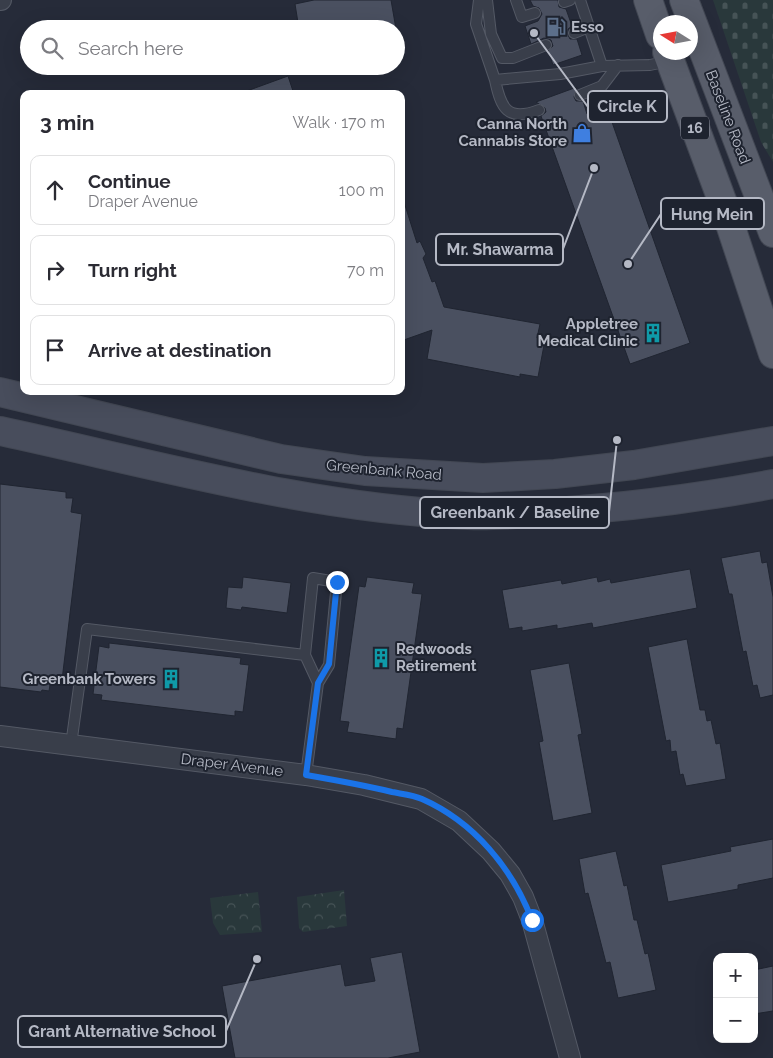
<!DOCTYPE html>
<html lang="en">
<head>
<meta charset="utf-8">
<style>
	:root { --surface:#fff; --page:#f7f7f7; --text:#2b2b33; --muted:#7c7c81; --line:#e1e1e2 }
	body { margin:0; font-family:Raleway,sans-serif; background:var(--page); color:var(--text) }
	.controls { position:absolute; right:15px; bottom:15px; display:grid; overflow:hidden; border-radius:10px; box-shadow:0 5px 20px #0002 }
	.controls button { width:45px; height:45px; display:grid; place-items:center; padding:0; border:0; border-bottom:1px solid var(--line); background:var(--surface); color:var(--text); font:25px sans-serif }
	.compass { position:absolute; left:653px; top:15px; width:45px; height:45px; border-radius:50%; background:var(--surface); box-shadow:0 5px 20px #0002; rotate:281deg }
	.stop { position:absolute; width:15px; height:15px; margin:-11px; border:4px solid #1a73e8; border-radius:50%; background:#fff }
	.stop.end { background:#1a73e8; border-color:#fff; box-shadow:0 1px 5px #0008 }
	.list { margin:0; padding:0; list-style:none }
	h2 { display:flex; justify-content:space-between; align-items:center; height:65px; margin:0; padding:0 20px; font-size:21px }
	h2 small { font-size:16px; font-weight:400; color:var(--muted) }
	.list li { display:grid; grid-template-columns:32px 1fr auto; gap:15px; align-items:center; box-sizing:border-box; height:70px; margin:0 10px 10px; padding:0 10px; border:1px solid var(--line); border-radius:10px }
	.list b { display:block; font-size:19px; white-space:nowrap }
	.list p { margin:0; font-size:16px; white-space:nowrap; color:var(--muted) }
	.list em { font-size:16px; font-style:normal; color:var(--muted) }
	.icon { flex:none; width:28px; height:28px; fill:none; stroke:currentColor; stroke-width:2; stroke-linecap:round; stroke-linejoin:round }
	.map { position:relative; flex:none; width:773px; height:1058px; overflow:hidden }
	.search { position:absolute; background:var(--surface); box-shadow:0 5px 20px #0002; left:20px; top:20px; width:385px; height:55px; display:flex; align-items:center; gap:12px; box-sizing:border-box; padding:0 18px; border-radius:28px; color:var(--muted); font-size:19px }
	.panel { position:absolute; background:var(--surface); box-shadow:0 5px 20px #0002; left:20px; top:90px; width:385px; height:305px; border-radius:10px }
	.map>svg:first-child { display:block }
</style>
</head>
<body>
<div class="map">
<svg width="773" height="1058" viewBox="0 0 773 1058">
	<defs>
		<pattern id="cemetery-stones" width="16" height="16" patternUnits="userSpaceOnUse" patternTransform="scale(1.25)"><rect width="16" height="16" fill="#29383b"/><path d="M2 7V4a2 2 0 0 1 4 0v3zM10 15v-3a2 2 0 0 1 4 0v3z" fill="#465356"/></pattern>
		<pattern id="park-crowns" width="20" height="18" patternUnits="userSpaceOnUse" patternTransform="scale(1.25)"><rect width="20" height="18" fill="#29383b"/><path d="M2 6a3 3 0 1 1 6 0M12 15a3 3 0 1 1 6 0" fill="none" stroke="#465356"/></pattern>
	</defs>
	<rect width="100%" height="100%" fill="#262b39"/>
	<path fill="url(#cemetery-stones)" d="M 713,0 L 773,0 L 773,162 L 761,142 Z"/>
	<path fill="url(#park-crowns)" d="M 344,890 L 347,926 L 303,932 L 299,928 L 297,897 Z
		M 258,892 L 262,932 L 220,935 L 213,923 L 210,898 Z"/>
	<path fill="#4a5060" stroke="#202531" d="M 314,0 L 391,0 L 396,29 L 299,29 L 295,4 Z
		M 530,0 L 558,0 L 559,7 L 566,9 L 572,26 L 568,29 L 568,35 L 570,39 L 577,39 L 582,55 L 553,65 L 548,51 L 553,46 L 551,40 L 544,38 L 531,44 L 525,26 L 538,21 L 542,14 L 539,8 L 533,6 Z
		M 288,76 L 294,94 L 245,94 L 244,92 Z
		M 577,87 L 574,97 L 576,101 L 583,101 L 587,114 L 607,108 L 690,343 L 630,364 L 541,116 L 546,112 L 545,108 L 536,102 Z
		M 404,202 L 417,243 L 420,241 L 426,254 L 423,258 L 432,282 L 435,281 L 444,307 L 540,324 L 537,338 L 545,340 L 538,377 L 520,374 L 520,377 L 427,359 L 432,330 L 401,341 L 401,203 Z
		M 0,484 L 66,492 L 66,498 L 73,498 L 71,512 L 82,514 L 62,680 L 51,679 L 49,691 L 42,690 L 41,692 L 0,687 Z
		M 760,551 L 762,563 L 767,562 L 773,597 L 773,695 L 760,698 L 757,685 L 753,686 L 746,651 L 743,652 L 732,594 L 729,594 L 721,558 Z
		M 690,569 L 697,608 L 593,628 L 592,623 L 557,629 L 557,625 L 522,631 L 522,627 L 509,629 L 502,590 L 561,580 L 562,584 L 597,577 L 598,582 L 610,579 L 611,583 Z
		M 243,577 L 291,583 L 287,613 L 242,607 L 241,610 L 226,608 L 228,587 L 242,588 Z
		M 367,577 L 414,583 L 412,593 L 422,594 L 403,729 L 397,728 L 396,739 L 347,732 L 349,722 L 340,721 L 359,586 L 365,587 Z
		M 687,639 L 700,710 L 705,710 L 707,721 L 711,720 L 716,744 L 720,743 L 726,779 L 686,786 L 683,774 L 680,775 L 676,751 L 671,752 L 670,740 L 666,741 L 648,647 Z
		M 109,643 L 241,658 L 240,664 L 249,665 L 243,712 L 235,711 L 235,716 L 101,700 L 102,695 L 93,694 L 99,646 L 109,648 Z
		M 569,663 L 582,734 L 578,735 L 592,813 L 553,821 L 539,742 L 543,741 L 530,670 Z
		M 773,839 L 773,878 L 738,885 L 738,889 L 668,902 L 661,865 L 731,851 L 730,847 Z
		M 616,851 L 624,886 L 627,885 L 634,920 L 637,920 L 645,954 L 648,953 L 656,990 L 618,998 L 610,962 L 606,963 L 588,893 L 585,894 L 579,859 Z
		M 402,952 L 420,1052 L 388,1058 L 235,1058 L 222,986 L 341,964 L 345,986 L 375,981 L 370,958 Z
		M 773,966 L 773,1011 L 754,1014 L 754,970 Z"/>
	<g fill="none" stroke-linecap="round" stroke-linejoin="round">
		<defs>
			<path id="lane" d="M 479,0 L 476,24 L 495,80 L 560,74 L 602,66
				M 487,0 L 491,34 L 502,58 L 513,58 L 546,45
				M 516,0 L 522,17 L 535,13
				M 580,0 L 602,66 L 650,65 L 669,61
				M 564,2 L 570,0
				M 574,33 L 589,27
				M 495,80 C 501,108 507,122 539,110
				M 580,95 L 602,86 L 618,65
				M 71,745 L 87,629 L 305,655
				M 306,775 L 318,683 L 329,665 L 337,582 L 313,578 L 305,655 L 318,683"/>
			<path id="street" d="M 0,0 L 1,0
				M 0,736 L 306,775 L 364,785 L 421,799 L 459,821 L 491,851 L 510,874 L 523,897 L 532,920 L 570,1058"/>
			<path id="secondary" d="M 0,392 L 281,459 L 365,471 L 483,478 L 555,474 L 634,465 L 773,441
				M 0,431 C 153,464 312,509 468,515 C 494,516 521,514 547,512 C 623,508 698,498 773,484"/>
			<path id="primary" d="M 648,0 L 660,35
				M 684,0 L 773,233
				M 667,52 L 723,203 L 773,354"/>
		</defs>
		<use href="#lane" stroke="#545965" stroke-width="12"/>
		<use href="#street" stroke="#545965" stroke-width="22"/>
		<use href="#secondary" stroke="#424753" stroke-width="30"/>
		<use href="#primary" stroke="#424753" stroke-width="30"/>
		<use href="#lane" stroke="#393e4a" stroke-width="10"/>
		<use href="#street" stroke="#393e4a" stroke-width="20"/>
		<use href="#secondary" stroke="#484d5c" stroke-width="28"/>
		<use href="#primary" stroke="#585d6a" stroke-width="28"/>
	</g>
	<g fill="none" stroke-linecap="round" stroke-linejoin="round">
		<path stroke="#1a73e8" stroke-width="6" d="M 337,582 L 329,664 L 318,683 L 306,775 C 335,780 363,785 392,792 C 402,794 413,795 422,799 C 474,822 512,868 532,920"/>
	</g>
	<defs>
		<symbol id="fuel-bare" viewBox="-9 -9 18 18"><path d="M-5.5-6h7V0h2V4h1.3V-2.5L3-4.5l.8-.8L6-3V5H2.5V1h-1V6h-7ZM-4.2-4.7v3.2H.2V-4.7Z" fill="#5c6f8a" stroke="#1e232f" stroke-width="2.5" paint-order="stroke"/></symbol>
		<symbol id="shop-bare" viewBox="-9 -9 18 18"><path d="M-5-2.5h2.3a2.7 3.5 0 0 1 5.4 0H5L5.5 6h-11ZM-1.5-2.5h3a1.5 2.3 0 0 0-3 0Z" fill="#3f7fe0" stroke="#1e232f" stroke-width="2.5" paint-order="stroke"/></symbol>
		<symbol id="building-bare" viewBox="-9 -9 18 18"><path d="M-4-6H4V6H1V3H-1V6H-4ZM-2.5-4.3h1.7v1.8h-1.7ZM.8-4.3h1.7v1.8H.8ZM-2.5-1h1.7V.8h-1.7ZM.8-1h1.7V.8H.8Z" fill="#0f9aa8" stroke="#1e232f" stroke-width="2.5" paint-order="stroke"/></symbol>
	</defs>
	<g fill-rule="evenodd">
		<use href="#fuel-bare" x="542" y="13" width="28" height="28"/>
		<use href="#shop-bare" x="568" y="119" width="28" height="28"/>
		<use href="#building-bare" x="639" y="319" width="28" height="28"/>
		<use href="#building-bare" x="367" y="644" width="28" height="28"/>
		<use href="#building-bare" x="157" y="665" width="28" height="28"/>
	</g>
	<g text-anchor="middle" stroke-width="4" stroke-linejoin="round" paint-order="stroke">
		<rect fill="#1e232f" stroke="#888c98" stroke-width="1" x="681" y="116.5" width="28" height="23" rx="4"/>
		<g font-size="14" font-weight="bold" fill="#b5b9c5">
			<text x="695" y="133">16</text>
		</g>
		<g font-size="15" font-weight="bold" fill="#b5b9c5" stroke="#1e232f" text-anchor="end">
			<text x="571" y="32" text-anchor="start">Esso</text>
			<text x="567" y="129">Canna North<tspan x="567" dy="17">Cannabis Store</tspan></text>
			<text x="638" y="329">Appletree<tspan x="638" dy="17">Medical Clinic</tspan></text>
			<text x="396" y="654" text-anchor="start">Redwoods<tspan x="396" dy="17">Retirement</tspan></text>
			<text x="156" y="684">Greenbank Towers</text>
		</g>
		<g font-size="15" fill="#b5b9c5" stroke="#1e232f">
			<text transform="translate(728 117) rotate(69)" y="5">Baseline Road</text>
			<text transform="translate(384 470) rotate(5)" y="5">Greenbank Road</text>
			<text transform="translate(232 765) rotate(7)" y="5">Draper Avenue</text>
		</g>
	</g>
	<path fill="none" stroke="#b5b9c5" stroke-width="2" d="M534 33L588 107M628 264L661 214M594 168L563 249M617 440L609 512M257 959L226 1031"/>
	<g fill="#b5b9c5" stroke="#1e232f" stroke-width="2">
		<circle cx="534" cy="33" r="5"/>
		<circle cx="628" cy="264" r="5"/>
		<circle cx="594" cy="168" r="5"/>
		<circle cx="617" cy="440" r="5"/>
		<circle cx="257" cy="959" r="5"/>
	</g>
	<g fill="#1e232f" stroke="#b5b9c5" stroke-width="2">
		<rect x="588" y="91" width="79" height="31" rx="5"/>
		<rect x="661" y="198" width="103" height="31" rx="5"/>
		<rect x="436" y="234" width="127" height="31" rx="5"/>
		<rect x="420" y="497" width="189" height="31" rx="5"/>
		<rect x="18" y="1016" width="208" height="31" rx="5"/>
	</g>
	<g font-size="16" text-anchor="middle" font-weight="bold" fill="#b5b9c5">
		<text x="627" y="112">Circle K</text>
		<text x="712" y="220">Hung Mein</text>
		<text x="500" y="255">Mr. Shawarma</text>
		<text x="515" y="518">Greenbank / Baseline</text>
		<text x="122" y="1037">Grant Alternative School</text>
	</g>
</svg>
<div class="controls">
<button>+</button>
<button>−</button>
</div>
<svg class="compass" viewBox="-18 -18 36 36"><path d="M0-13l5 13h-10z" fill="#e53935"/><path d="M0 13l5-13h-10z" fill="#7c7c81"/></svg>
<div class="stop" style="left:532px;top:920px"></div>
<div class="stop end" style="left:337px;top:582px"></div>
<div class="search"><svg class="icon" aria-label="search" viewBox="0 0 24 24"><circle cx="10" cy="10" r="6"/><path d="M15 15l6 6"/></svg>Search here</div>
<section class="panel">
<h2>3 min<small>Walk · 170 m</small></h2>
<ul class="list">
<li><svg class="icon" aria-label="ahead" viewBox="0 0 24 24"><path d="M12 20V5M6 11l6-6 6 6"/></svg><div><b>Continue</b><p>Draper Avenue</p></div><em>100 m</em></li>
<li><svg class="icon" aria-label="right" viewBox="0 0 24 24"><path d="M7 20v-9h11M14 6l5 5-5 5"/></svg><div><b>Turn right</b></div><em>70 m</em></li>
<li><svg class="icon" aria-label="arrive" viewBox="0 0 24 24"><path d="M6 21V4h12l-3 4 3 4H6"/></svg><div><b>Arrive at destination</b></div></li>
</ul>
</section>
</div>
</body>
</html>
